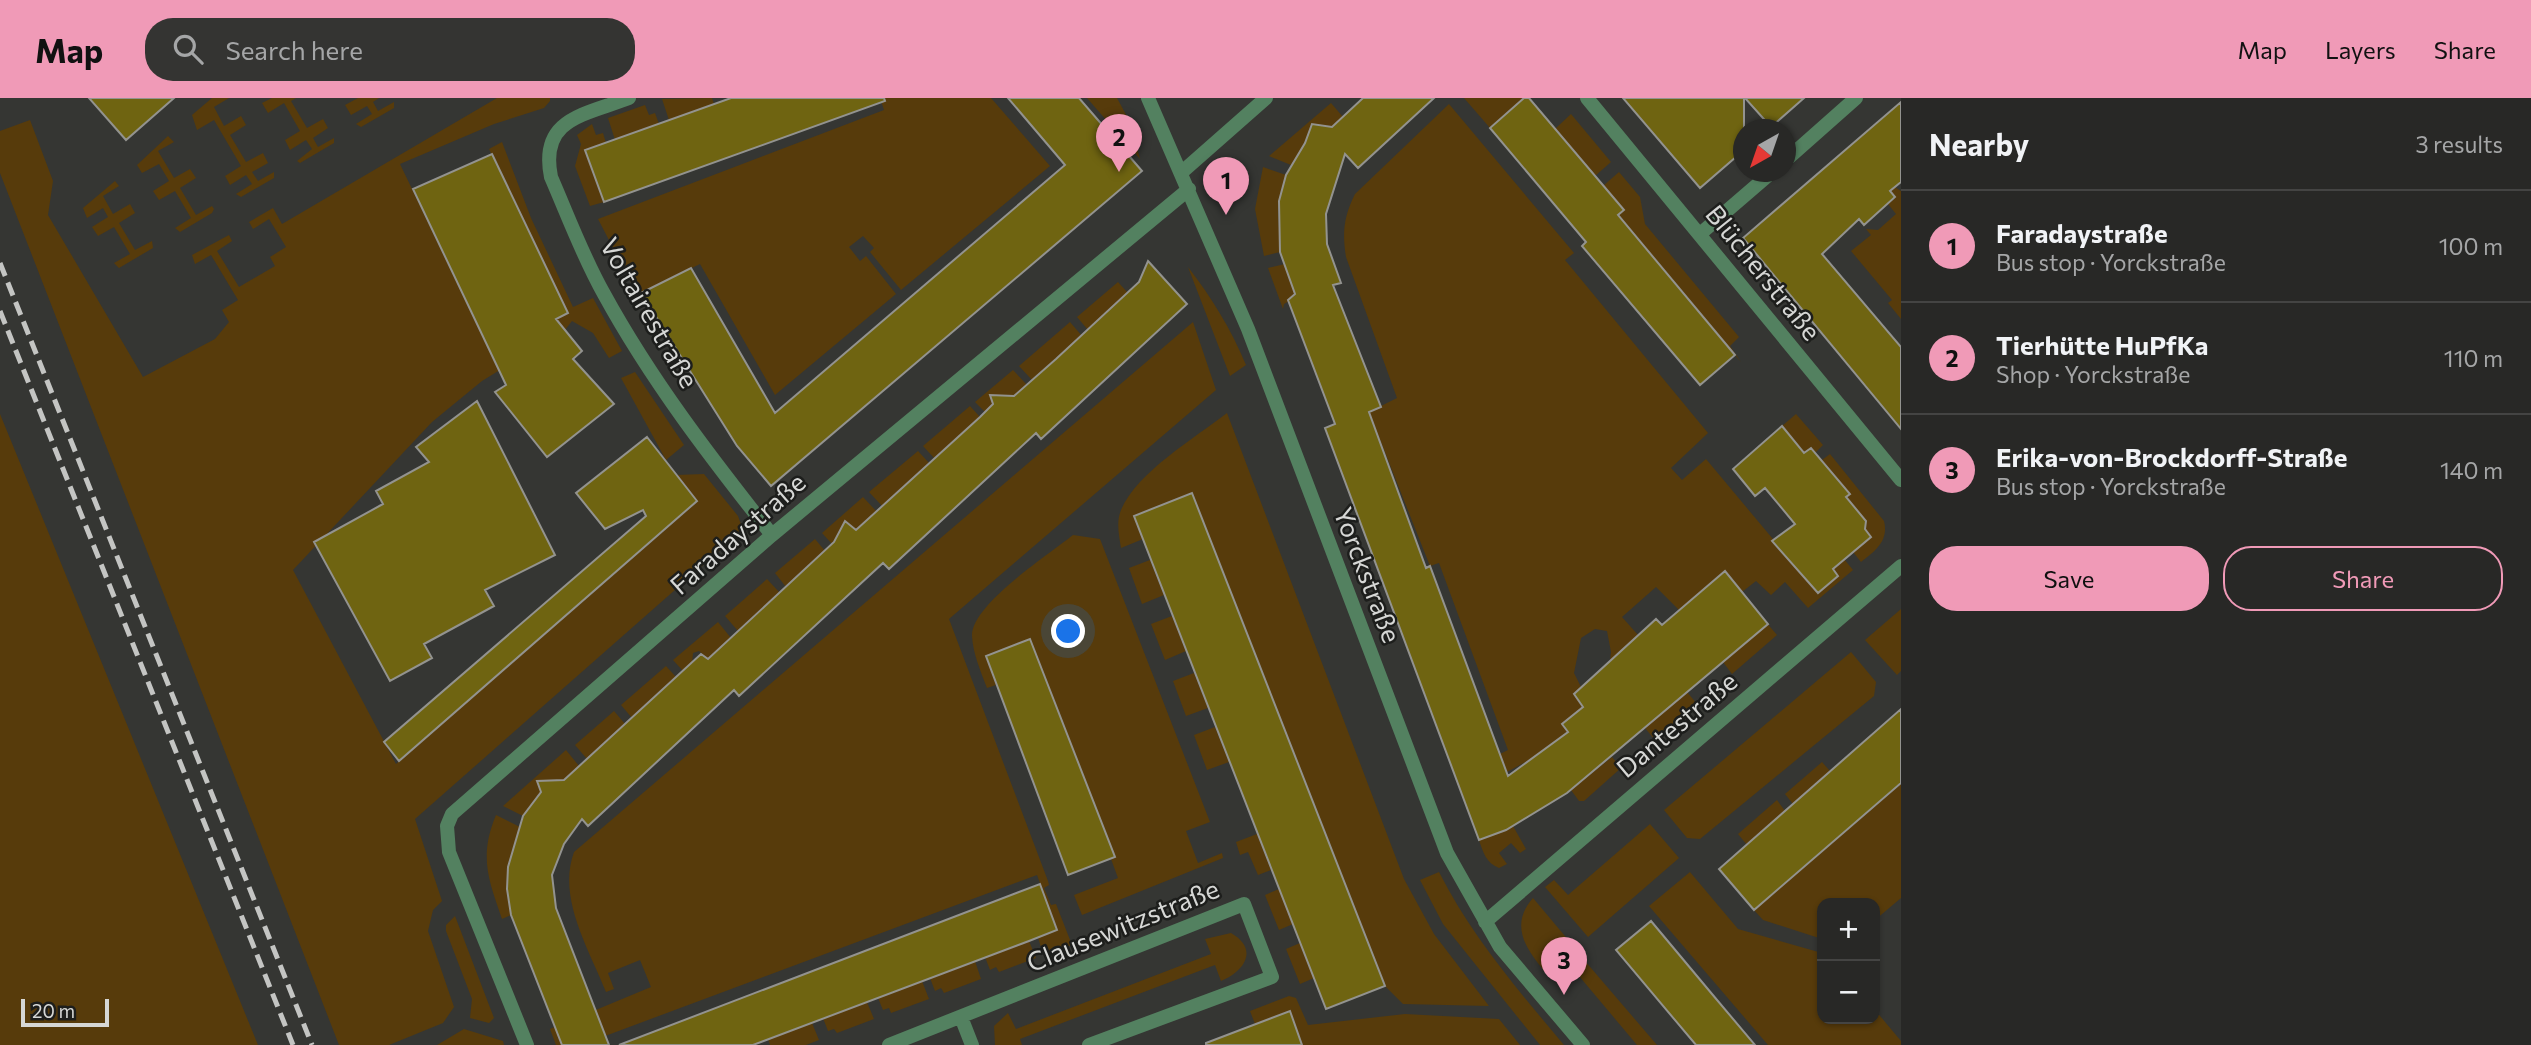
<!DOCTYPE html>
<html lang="en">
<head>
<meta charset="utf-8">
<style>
	:root { --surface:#282826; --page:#343432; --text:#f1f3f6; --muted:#a5a6a7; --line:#444443; --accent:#f09ab7 }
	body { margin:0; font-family:Commissioner,sans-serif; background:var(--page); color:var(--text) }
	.controls { position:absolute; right:21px; bottom:21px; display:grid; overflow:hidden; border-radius:14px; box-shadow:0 2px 5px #0004 }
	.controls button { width:63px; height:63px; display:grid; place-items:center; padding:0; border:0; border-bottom:2px solid var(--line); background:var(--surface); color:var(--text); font:35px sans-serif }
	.compass { position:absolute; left:1733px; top:21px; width:63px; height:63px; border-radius:50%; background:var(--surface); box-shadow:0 2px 5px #0004; rotate:220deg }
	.scale { position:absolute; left:21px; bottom:18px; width:88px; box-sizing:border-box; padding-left:7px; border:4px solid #d6d7d5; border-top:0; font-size:19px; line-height:24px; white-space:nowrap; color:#d6d7d5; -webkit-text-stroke:5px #1d1e1c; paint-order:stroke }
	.you { position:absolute; left:1069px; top:534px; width:24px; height:24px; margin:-18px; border:5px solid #fff; border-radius:50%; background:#1a73e8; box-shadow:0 0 0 10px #1a73e833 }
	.badge { display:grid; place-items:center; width:46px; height:46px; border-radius:50%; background:var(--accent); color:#111; font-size:23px; font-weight:700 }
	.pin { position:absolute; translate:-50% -58px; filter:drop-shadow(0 2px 4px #0008) }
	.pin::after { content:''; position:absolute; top:37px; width:24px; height:21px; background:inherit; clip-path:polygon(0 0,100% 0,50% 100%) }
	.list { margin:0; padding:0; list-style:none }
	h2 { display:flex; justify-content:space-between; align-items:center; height:91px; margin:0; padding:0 28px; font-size:30px }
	h2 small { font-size:23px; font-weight:400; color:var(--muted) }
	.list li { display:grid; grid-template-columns:46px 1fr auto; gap:21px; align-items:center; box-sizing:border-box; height:112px; padding:0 28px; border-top:2px solid var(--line) }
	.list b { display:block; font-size:26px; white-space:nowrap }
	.list p { margin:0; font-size:23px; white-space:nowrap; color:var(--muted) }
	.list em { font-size:23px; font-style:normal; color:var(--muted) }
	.actions { display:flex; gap:14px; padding:21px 28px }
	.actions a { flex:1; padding:16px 0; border:2px solid var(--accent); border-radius:28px; text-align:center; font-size:24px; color:var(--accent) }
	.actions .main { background:var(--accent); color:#111 }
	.icon { flex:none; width:38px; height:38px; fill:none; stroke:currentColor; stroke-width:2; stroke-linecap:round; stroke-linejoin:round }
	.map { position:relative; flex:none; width:1901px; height:947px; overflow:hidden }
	header { display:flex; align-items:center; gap:42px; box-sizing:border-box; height:98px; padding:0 35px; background:var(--accent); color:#111 }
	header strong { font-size:33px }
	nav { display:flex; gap:38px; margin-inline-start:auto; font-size:24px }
	.search { width:490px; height:63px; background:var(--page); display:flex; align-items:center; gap:18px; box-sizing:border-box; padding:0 24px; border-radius:28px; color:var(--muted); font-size:26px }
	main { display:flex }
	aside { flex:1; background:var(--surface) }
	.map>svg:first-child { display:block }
</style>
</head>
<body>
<header>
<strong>Map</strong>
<div class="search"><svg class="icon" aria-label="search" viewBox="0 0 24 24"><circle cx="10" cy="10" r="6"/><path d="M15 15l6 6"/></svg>Search here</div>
<nav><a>Map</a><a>Layers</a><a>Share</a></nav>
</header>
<main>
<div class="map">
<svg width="1901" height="947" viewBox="0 0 1901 947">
	<rect width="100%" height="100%" fill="#353633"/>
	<path fill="#573b0b" d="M 212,0 L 229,0 L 214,9 L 224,28 L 241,18 L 246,27 L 230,37 L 246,64 L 263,55 L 268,65 L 252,74 L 258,83 L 274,74 L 274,80 L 241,99 L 236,96 L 252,86 L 246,77 L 230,87 L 225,78 L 241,68 L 214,22 L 197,32 L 192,17 Z
		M 272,0 L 296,0 L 291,3 L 307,30 L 323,21 L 328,30 L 313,40 L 318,49 L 334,40 L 334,45 L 300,65 L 297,63 L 312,51 L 306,42 L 290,52 L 285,42 L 300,33 L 284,5 L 268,15 L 262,5 Z
		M 358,0 L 379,0 L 373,4 L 378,13 L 394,4 L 394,10 L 361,29 L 356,26 L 372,16 L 367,8 L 351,17 L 345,7 Z
		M 497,0 L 550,0 L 550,3 L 544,10 L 494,26 L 400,66 L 489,251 L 568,215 L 489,51 L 502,44 L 531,120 L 573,209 L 593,200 L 622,253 L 609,260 L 593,235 L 572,223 L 565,232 L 482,283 L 432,324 L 293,472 L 396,666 L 697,404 L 676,377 L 704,376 L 738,418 L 743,432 L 415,721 L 442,803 L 433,812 L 428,833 L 454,909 L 443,925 L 389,947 L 339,947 L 0,75 L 0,33 L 30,22 L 53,83 L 48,117 L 143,279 L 215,241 L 229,224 L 222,212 L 238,202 L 211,157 L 195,166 L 192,157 L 229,137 L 232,143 L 217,153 L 239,189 L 275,168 L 270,159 L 286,149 L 269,121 L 253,131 L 249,124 L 273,110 L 282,126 Z
		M 712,0 L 714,6 L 669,22 L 662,1 Z
		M 880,0 L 991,0 L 1050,68 L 901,192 L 870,154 L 874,150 L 863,138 L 849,149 L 860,163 L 866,158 L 896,196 L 775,297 L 700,166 L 641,195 L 637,188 L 634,190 L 598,121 L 884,12 Z
		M 1087,0 L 1117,0 L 1130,24 L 1140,61 Z
		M 1464,0 L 1524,0 L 1490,30 Z
		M 1331,5 L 1343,19 L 1327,34 L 1312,37 L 1291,67 L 1269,58 Z
		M 1449,6 L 1574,155 L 1565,162 L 1708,335 L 1671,370 L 1682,382 L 1706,361 L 1818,495 L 1838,478 L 1833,472 L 1844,461 L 1853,472 L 1808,510 L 1785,484 L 1771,497 L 1756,483 L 1742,494 L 1725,473 L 1680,513 L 1656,489 L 1622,519 L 1638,537 L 1629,545 L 1633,551 L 1609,573 L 1611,554 L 1607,533 L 1595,531 L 1581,540 L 1574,575 L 1581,589 L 1574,596 L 1583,609 L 1562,626 L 1568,634 L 1529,662 L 1507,674 L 1500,656 L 1508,652 L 1439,465 L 1430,468 L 1369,314 L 1397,300 L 1346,159 C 1342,134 1344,118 1355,96 Z
		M 645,7 L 649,17 L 655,15 L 659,26 L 615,42 L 608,20 Z
		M 1571,16 L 1611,64 L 1595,78 L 1555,31 Z
		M 592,26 L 596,37 L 603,35 L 606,45 L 585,52 L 604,104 L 590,108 L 575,68 L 581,46 L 577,37 Z
		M 168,38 L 174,44 L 158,53 L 174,80 L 190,71 L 196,80 L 180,90 L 196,117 L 212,108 L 214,111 L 212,115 L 180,134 L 175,130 L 191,120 L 175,93 L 159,102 L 153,93 L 169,83 L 159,66 L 142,75 L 137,67 Z
		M 1263,69 L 1286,77 L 1278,110 L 1280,154 L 1264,158 L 1255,111 Z
		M 1619,74 L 1640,99 L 1645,126 L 1739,239 L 1730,248 L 1741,264 L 1618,117 L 1624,112 L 1603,88 Z
		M 115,83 L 119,88 L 103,98 L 113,116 L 130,106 L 135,115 L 119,125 L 135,152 L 152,143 L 153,150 L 119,170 L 114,165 L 130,156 L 114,129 L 98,138 L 92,129 L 108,119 L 103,110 L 87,120 L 83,110 Z
		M 1895,89 L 1901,93 L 1901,221 L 1888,205 L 1892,202 L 1851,153 L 1871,137 L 1866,131 L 1878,132 L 1896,116 L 1888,106 L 1895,100 L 1890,93 Z
		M 1285,166 L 1296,199 L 1284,206 L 1283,211 L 1268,170 Z
		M 1188,169 C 1212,200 1231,231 1246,267 L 1230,278 Z
		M 1118,184 L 1128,195 L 1088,232 L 1077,219 Z
		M 1070,224 L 1082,238 L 1032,282 L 1019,268 Z
		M 1193,224 L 1216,292 L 949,521 L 1048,783 L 1049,787 L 1044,790 L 1051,807 L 1056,806 L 1072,847 L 1049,855 L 1047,851 L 1042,852 L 1038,840 L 1057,832 L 1037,777 L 589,944 L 590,947 L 556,947 L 550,931 L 651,889 L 640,862 L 608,875 L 614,891 L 606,894 C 589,851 557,800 574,754 Z
		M 1013,272 L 1027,287 L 1007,304 L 995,297 L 993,307 L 985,314 L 975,304 Z
		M 635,274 L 684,347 L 666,362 L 621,280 Z
		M 970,308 L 980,319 L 935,361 L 923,348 Z
		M 1227,315 L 1404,781 L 1434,836 L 1489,908 L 1403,906 L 1385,888 L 1192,396 L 1134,418 L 1143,441 L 1121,450 C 1119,437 1116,424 1121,412 C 1137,374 1195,340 1227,315 Z
		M 0,316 L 258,947 L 0,947 Z
		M 1796,316 L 1823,347 L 1815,355 L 1811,350 L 1804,355 L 1782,328 Z
		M 918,353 L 930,366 L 883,409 L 869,394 Z
		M 1830,356 L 1884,423 C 1889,443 1875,453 1861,464 L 1853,454 L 1866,423 L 1843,402 L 1850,396 L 1822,362 Z
		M 863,399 L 877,414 L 856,432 L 848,426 L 843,427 L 843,436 L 832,446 L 822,435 Z
		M 1073,437 L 1100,441 L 1210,724 L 1186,733 L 1198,765 L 1222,755 L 1223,760 L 1082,817 L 1074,797 L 1118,780 L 1111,761 L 1115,759 L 1030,541 L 986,558 L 996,587 L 987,590 C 981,574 973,556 972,538 C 971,507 1048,457 1073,437 Z
		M 815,441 L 825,453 L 786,489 L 775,475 Z
		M 1150,462 L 1164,497 L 1142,506 L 1129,470 Z
		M 767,481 L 780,495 L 738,533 L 725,518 Z
		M 1901,511 L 1901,573 L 1897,577 L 1865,542 Z
		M 1172,518 L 1186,553 L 1165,562 L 1151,526 Z
		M 1765,523 L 1777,537 L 1732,576 L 1723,564 L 1764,530 Z
		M 718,524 L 731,540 L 708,561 L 699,553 L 693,555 L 692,565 L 683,573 L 673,562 Z
		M 1851,554 L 1876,584 L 1874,598 L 1700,741 L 1687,740 L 1664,712 Z
		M 666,568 L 676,579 L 632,620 L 621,607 Z
		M 1194,575 L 1208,610 L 1186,618 L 1173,583 Z
		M 1687,594 L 1697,606 L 1655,642 L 1645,630 Z
		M 614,613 L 625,626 L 587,661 L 575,647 Z
		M 1215,629 L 1229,664 L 1207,672 L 1194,637 Z
		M 566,652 L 579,668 L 555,690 L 541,683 L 539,688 L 541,694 L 523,718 L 503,708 Z
		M 1612,659 L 1621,670 L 1584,703 L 1579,703 L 1571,692 Z
		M 1822,664 L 1830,673 L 1793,706 L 1785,696 Z
		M 1901,686 L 1901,800 L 1875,822 L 1875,805 L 1822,805 L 1822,841 L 1763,822 L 1754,812 Z
		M 1777,702 L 1785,713 L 1747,747 L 1738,736 Z
		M 496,717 L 520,729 C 511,760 506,784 511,817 L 502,821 C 488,781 479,758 496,717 Z
		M 1650,726 L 1679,760 L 1588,839 L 1545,789 L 1554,782 L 1568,797 Z
		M 1513,728 L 1526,751 L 1520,755 L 1511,745 L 1499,755 L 1507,766 L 1499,770 C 1486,765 1483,754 1479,742 Z
		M 1257,736 L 1271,772 L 1258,777 L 1248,754 L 1240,757 L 1236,744 Z
		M 1439,774 C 1472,839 1518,892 1564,947 L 1540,947 L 1443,826 L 1420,782 Z
		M 1690,774 L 1738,831 L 1822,855 L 1822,921 L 1875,921 L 1875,912 L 1901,943 L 1901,947 L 1768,947 L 1649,808 Z
		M 1279,791 L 1293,826 L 1279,832 L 1265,797 Z
		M 1533,800 L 1575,850 L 1545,874 C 1526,851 1509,827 1533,800 Z
		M 455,818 L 494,920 L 489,925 L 470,920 L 472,901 L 446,833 L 446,827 Z
		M 1231,835 C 1259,851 1245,873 1221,883 L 1215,867 L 1020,941 L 1022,947 L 995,947 L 994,928 L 1008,915 L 1016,931 L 1211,856 L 1205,841 Z
		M 1029,843 L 1036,860 L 999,874 L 996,869 L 990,872 L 985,859 Z
		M 1300,845 L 1314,880 L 1300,886 L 1286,851 Z
		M 975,863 L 981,881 L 944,895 L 941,890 L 935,893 L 930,880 Z
		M 1585,863 L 1657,947 L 1637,947 L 1574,872 Z
		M 922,883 L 929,901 L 891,915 L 889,910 L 883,912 L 878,900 Z
		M 1289,898 L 1296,900 L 1308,927 L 1405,916 L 1499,921 L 1520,947 L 1302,947 L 1290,913 L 1255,926 L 1250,913 Z
		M 867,904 L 874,921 L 837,935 L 834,931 L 828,933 L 823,920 Z
		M 812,925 L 819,942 L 806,947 L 770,947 L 768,941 Z
		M 464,931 L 503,943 L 504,947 L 437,947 Z"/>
	<path fill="#6f6411" stroke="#93938f" stroke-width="2" d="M 89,0 L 174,0 L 126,42 Z
		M 731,0 L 884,0 L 885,3 L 604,104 L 585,52 Z
		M 1008,0 L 1079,0 L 1142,73 L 771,388 L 737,348 L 641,195 L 691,170 L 775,315 L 1065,67 Z
		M 1363,0 L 1434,0 L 1358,70 L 1345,56 L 1326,116 L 1327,146 L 1341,185 L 1333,187 L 1381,309 L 1369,314 L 1426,470 L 1430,468 L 1508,678 L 1568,634 L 1562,626 L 1583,609 L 1574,596 L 1656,521 L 1662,527 L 1725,473 L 1768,526 L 1567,695 L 1506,732 L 1479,742 L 1325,330 L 1335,326 L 1288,202 L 1295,196 L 1280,154 L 1279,103 L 1286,77 L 1305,45 L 1312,26 L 1332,29 Z
		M 1524,0 L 1529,0 L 1624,112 L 1618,117 L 1735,257 L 1700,287 L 1582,148 L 1586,144 L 1490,30 Z
		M 1623,0 L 1744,0 L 1744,52 L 1700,90 Z
		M 1745,0 L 1804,0 L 1771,29 Z
		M 1901,4 L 1901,84 L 1890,93 L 1895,99 L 1864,127 L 1859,121 L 1822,156 L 1901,249 L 1901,331 L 1743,140 Z
		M 492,56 L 568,215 L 556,221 L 582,253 L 573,261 L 614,306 L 547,359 L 495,294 L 506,287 L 413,91 Z
		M 1148,163 L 1187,206 L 1041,341 L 1036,335 L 889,471 L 883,465 L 739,598 L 734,592 L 588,728 L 582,721 L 564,746 L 552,777 L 556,810 L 609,947 L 562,947 L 511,817 L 507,791 L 508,769 L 523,718 L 541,694 L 537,683 L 564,682 L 701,556 L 708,561 L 834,444 L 845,423 L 856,432 L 980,319 L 993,306 L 990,297 L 1014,298 L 1056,261 L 1139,184 Z
		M 477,303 L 555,457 L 485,492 L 494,508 L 424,546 L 432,560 L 390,583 L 314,444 L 383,406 L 376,393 L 429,364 L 416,349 Z
		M 1782,328 L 1804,355 L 1811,350 L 1850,396 L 1846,399 L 1866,423 L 1865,431 L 1871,439 L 1833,471 L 1838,478 L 1818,495 L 1772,443 L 1795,426 L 1765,390 L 1755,398 L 1733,371 Z
		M 647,339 L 697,403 L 399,663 L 384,644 L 646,418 L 643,412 L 605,431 L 576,395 Z
		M 1192,395 L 1385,888 L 1326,911 L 1134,418 Z
		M 1030,541 L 1115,759 L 1068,777 L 986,558 Z
		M 1901,611 L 1901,685 L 1754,812 L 1719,771 Z
		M 1040,786 L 1057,832 L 1029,843 L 753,947 L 619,947 Z
		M 1651,823 L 1712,896 L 1755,947 L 1696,947 L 1616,852 Z
		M 1290,913 L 1302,947 L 1206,947 L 1206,945 Z"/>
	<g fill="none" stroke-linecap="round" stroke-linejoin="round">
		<path stroke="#538160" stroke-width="14" d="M 629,0 C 585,17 539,20 551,79 C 568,118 583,159 604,196 C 651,282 711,360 772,437
			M 1148,0 L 1248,231 L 1447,755 L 1500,849 L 1583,947
			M 1587,0 L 1901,382
			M 1786,62 L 1856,0
			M 1182,74 L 1266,0
			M 1700,136 L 1772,74
			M 1485,824 L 1901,468
			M 961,919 L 972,947
			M 527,947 L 449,754 L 447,728 L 452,716 L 772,437 L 1189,91
			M 889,947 L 1244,806 L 1272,879 L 1089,947"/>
		<path stroke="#c4c5c3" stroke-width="5" stroke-dasharray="14 7" stroke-linecap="butt" d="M 0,165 L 312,947
			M 0,213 L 293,947"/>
	</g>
	<g text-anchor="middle" stroke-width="5" stroke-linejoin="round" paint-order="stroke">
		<g font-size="26" fill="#d6d7d5" stroke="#1d1e1c">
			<text transform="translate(1763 175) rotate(51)" y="9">Blücherstraße</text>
			<text transform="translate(649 215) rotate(60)" y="9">Voltairestraße</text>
			<text transform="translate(738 436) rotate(-41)" y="9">Faradaystraße</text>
			<text transform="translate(1367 477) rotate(69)" y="9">Yorckstraße</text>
			<text transform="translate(1677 627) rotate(-40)" y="9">Dantestraße</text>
			<text transform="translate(1123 828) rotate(-22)" y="9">Clausewitzstraße</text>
		</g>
	</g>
</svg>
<div class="controls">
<button>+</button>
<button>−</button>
</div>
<svg class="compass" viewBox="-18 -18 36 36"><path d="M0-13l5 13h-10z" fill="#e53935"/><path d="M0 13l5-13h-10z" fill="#a5a6a7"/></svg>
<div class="scale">20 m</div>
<div class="you"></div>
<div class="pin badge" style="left:1226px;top:117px">1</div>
<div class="pin badge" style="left:1119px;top:74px">2</div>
<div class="pin badge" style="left:1564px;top:897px">3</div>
</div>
<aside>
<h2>Nearby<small>3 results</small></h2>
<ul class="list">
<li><span class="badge">1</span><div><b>Faradaystraße</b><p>Bus stop · Yorckstraße</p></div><em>100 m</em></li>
<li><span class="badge">2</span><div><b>Tierhütte HuPfKa</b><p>Shop · Yorckstraße</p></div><em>110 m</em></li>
<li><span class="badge">3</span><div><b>Erika-von-Brockdorff-Straße</b><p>Bus stop · Yorckstraße</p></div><em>140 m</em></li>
</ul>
<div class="actions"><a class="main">Save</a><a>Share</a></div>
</aside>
</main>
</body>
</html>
